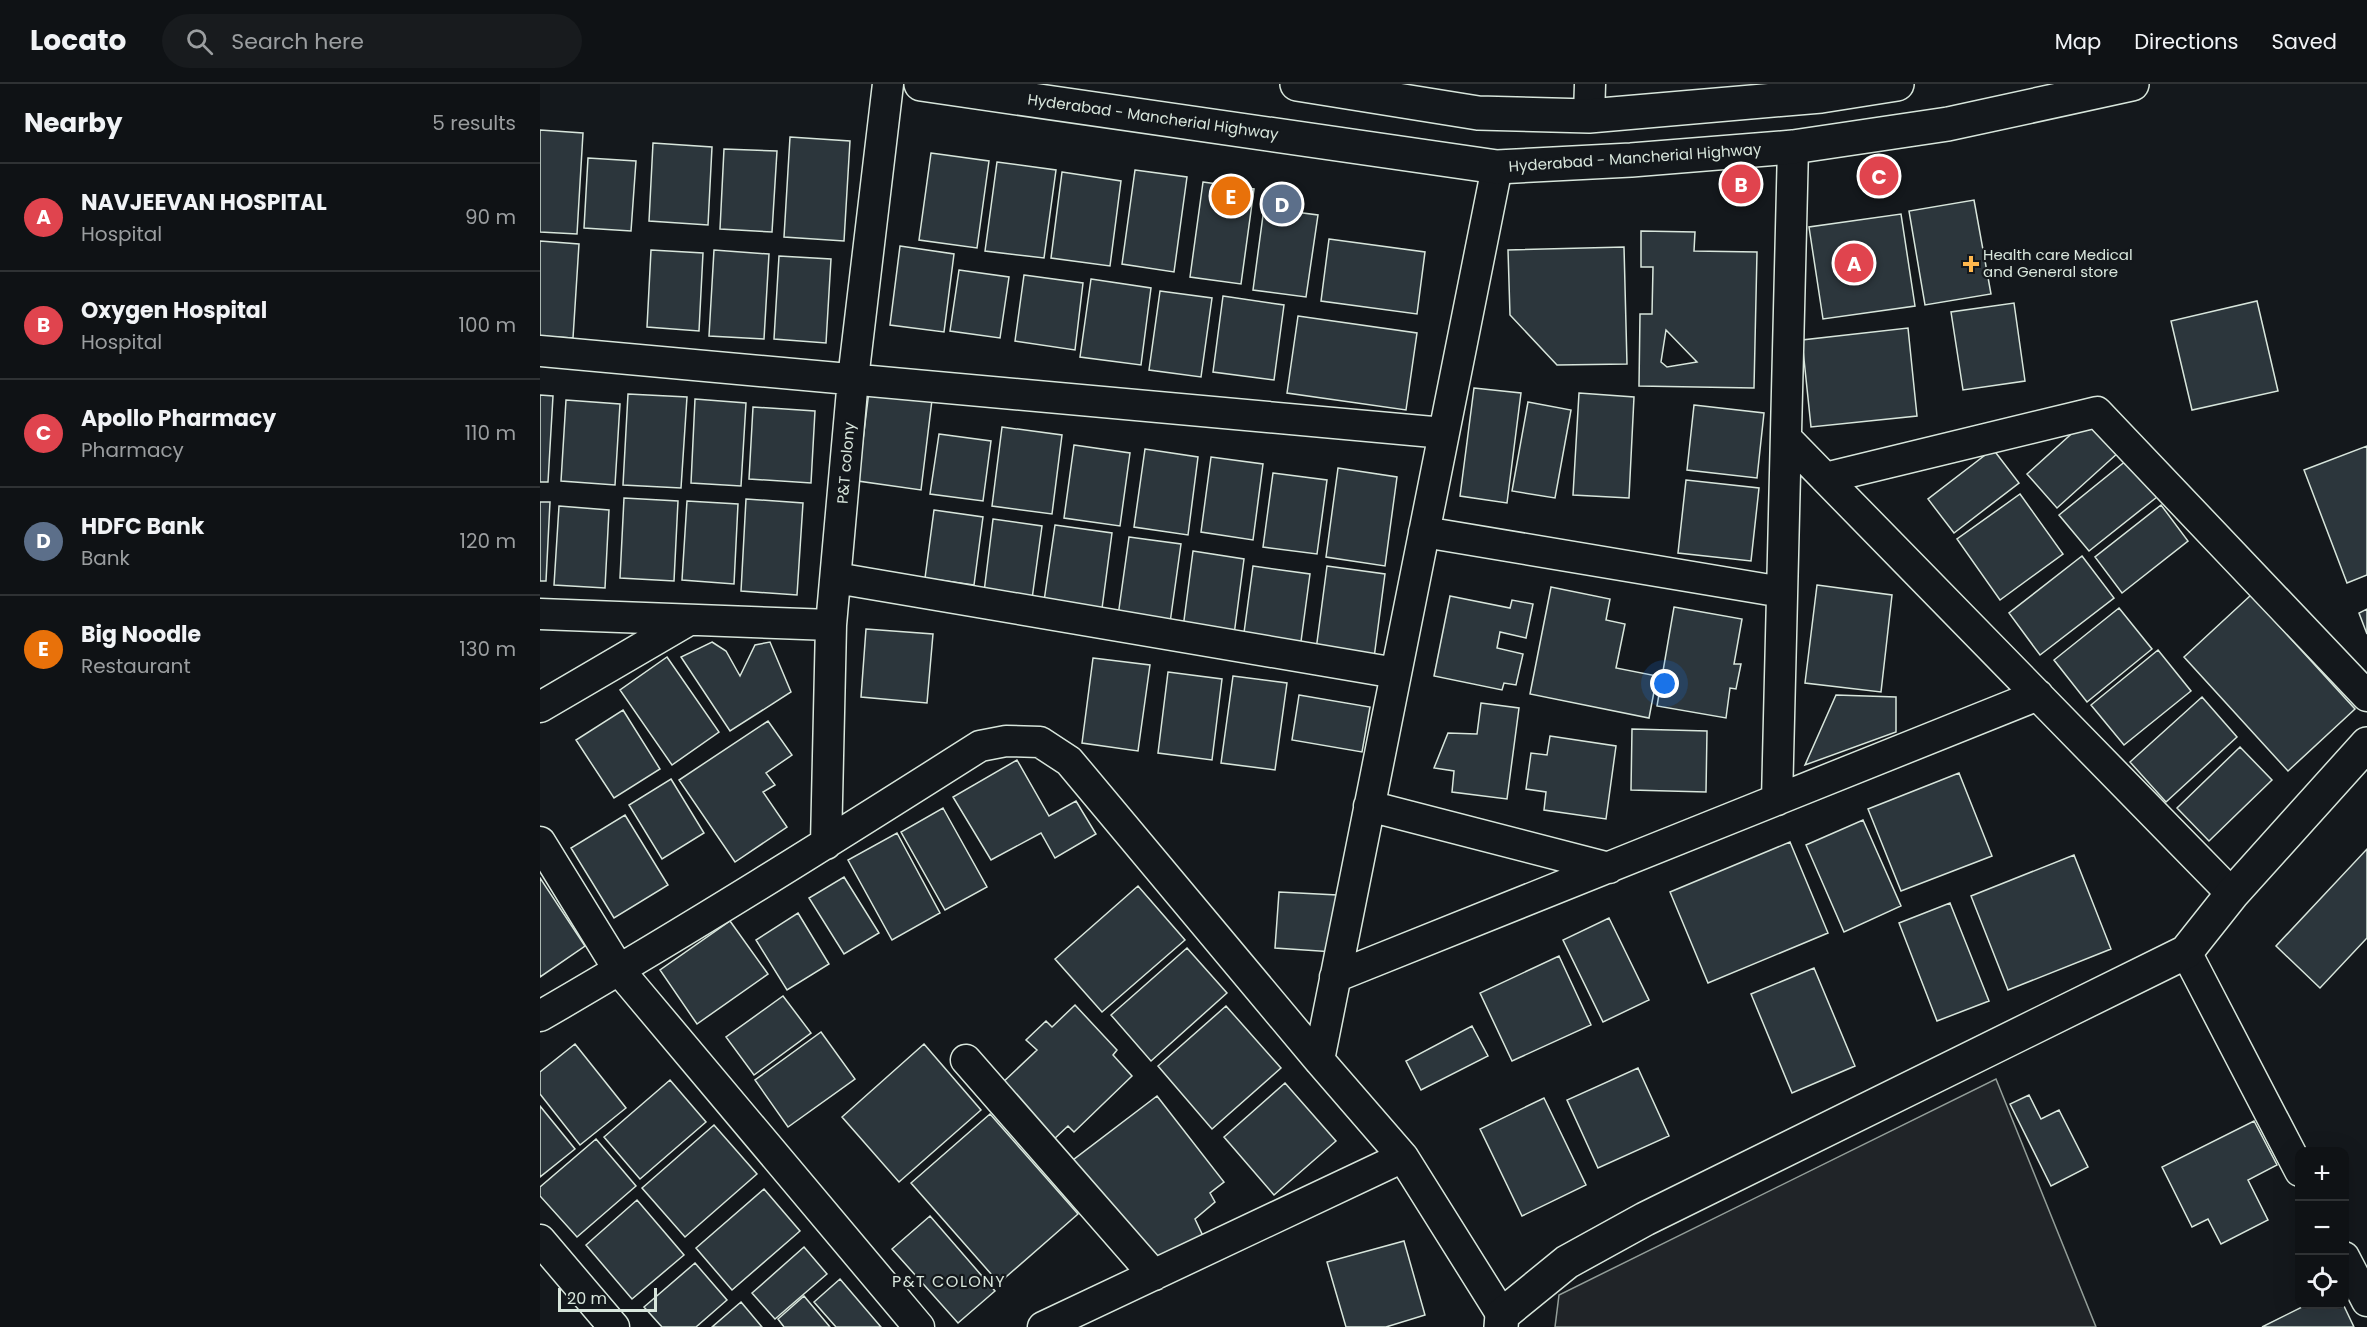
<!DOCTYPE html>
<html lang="en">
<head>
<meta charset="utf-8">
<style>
	:root { --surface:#0f1215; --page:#181b1e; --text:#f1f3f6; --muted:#9b9ea0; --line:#2f3234; --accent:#8c9099 }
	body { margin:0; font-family:Poppins,sans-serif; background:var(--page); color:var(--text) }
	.controls { position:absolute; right:18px; bottom:18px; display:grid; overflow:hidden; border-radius:12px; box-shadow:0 6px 24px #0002 }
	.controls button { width:54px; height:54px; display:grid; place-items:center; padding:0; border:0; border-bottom:2px solid var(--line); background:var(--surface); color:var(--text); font:30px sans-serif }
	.scale { position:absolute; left:18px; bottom:15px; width:99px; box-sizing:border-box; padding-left:6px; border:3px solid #d8e6dc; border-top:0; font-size:16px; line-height:21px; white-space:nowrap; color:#d8e6dc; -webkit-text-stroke:4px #14181c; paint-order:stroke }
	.you { position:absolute; left:1125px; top:600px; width:21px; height:21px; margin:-15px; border:4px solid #fff; border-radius:50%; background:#1a73e8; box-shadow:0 0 0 9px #1a73e833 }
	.badge { display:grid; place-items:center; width:39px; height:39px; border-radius:50%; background:var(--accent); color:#fff; font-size:20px; font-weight:700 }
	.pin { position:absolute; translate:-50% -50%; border:3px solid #fff; box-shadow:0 2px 6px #0006 }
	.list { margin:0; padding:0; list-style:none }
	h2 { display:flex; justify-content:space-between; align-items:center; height:78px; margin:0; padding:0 24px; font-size:26px }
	h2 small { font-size:20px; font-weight:400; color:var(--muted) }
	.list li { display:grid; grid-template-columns:39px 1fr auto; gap:18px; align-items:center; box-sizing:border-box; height:108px; padding:0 24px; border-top:2px solid var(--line) }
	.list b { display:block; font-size:22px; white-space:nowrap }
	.list p { margin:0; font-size:20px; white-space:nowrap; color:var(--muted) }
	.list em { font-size:20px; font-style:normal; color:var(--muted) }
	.icon { flex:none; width:33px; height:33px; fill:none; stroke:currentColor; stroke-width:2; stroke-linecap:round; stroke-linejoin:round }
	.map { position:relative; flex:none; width:1827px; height:1243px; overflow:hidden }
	header { display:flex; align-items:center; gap:36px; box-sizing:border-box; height:84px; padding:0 30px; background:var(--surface); border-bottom:2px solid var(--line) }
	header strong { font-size:28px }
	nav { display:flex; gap:33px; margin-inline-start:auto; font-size:21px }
	.search { width:420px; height:54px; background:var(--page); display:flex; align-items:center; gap:15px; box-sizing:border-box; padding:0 21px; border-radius:33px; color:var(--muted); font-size:22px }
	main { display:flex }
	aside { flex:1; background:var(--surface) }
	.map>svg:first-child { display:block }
</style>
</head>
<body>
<header>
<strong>Locato</strong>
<div class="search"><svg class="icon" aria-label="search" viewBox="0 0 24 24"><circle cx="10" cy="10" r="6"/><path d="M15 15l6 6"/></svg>Search here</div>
<nav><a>Map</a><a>Directions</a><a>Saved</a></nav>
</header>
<main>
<aside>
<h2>Nearby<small>5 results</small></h2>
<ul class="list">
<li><span class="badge" style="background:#e0444e">A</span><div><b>NAVJEEVAN HOSPITAL</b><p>Hospital</p></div><em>90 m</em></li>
<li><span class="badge" style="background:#e0444e">B</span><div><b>Oxygen Hospital</b><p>Hospital</p></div><em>100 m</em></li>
<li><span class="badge" style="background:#e0444e">C</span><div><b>Apollo Pharmacy</b><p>Pharmacy</p></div><em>110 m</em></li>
<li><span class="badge" style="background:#5c6f8a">D</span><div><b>HDFC Bank</b><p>Bank</p></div><em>120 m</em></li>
<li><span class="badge" style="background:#e8710a">E</span><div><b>Big Noodle</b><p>Restaurant</p></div><em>130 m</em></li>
</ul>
</aside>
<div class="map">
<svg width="1827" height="1243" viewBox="0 0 1827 1243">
	<rect width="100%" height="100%" fill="#14181c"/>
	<path fill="#202428" stroke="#939e99" stroke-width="1.5" d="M 1456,995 L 1556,1243 L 1015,1243 L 1019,1211 Z"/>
	<path fill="#2c363c" stroke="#d8e6dc" stroke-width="1.5" fill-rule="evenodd" d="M 0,46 L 43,49 L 37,150 L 0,148 Z
		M 250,53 L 310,57 L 304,157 L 244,153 Z
		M 113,59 L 172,63 L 168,141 L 109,137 Z
		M 184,65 L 237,67 L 232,148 L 180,145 Z
		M 391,69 L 449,77 L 437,164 L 379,156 Z
		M 48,74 L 96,77 L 91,147 L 44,144 Z
		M 457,78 L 516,86 L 504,174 L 445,167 Z
		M 595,86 L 647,93 L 634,188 L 582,180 Z
		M 522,88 L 581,97 L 570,182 L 511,174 Z
		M 663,98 L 714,105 L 701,200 L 650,193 Z
		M 1434,116 L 1451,210 L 1385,221 L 1369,127 Z
		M 724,124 L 778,131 L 766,213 L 713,206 Z
		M 1361,130 L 1375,222 L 1283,235 L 1269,143 Z
		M 1101,147 L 1155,148 L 1154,167 L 1217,168 L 1214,304 L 1099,302 L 1100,230 L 1112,230 L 1113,183 L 1101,183 ZM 1126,246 L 1157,278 L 1127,283 L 1121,278 Z
		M 789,155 L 885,168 L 877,230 L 781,217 Z
		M 0,157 L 39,160 L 33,254 L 0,252 Z
		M 360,162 L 414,170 L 404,248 L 350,241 Z
		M 1084,163 L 1087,280 L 1017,281 L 970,231 L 968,166 Z
		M 111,166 L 163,169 L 159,247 L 107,243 Z
		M 174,166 L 229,170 L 224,255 L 169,252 Z
		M 239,172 L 291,175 L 286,259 L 234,255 Z
		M 419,186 L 469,193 L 460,254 L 410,247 Z
		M 484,191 L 543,199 L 535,266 L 475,257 Z
		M 551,195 L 611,204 L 601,281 L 540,273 Z
		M 620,207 L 672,214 L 661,293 L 609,286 Z
		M 683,212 L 744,221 L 734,296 L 673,288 Z
		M 1717,217 L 1738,307 L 1652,326 L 1631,237 Z
		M 1474,219 L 1485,297 L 1423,306 L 1411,228 Z
		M 758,232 L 877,249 L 866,326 L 747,309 Z
		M 1368,244 L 1377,332 L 1271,343 L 1262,256 Z
		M 934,304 L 981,309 L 967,419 L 920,412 Z
		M 329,307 L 392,316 L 381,406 L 318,397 Z
		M 1039,309 L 1094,313 L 1089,414 L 1033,411 Z
		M 88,310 L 147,313 L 141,404 L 83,401 Z
		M 0,311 L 13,312 L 8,398 L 0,398 Z
		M 155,315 L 206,319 L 201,402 L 151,399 Z
		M 26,316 L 80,320 L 75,401 L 21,397 Z
		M 988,318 L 1031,326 L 1015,414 L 972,407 Z
		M 1154,321 L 1224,329 L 1217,394 L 1147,386 Z
		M 213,323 L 275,327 L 271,399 L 209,395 Z
		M 1549,334 L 1579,368 L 1517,424 L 1487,390 Z
		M 462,343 L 522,351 L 512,430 L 452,422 Z
		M 399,350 L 451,357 L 443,417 L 390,410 Z
		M 534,361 L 590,369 L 580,442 L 524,434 Z
		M 1827,362 L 1827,491 L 1807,499 L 1764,386 Z
		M 605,365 L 658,373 L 648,451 L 594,443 Z
		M 1453,365 L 1479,399 L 1414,449 L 1388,415 Z
		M 671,373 L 723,380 L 713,456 L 661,448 Z
		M 1587,376 L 1617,413 L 1549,467 L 1519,431 Z
		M 798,384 L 857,393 L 845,482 L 786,473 Z
		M 733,389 L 787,396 L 777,470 L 723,463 Z
		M 1146,396 L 1219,404 L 1211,477 L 1138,469 Z
		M 1480,410 L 1523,470 L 1460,516 L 1417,455 Z
		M 84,414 L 138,417 L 134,497 L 80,494 Z
		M 206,415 L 263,419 L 257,511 L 201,507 Z
		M 147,417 L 198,420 L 194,500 L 142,496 Z
		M 0,418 L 10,418 L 6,497 L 0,497 Z
		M 1621,421 L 1648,457 L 1582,509 L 1555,473 Z
		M 19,422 L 69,426 L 65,504 L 14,501 Z
		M 394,426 L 443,433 L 434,501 L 385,494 Z
		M 453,435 L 502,442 L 492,515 L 444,508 Z
		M 515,441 L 572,449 L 561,532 L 503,524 Z
		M 589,453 L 641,460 L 630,539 L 578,532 Z
		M 653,467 L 704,475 L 694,551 L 643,544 Z
		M 1542,472 L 1574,514 L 1500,571 L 1469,529 Z
		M 713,482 L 770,490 L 760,565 L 703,556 Z
		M 787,482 L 845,490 L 834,574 L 776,566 Z
		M 1277,501 L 1352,511 L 1341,608 L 1265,599 Z
		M 1011,503 L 1070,515 L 1066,536 L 1085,540 L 1076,584 L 1117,592 L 1109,634 L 990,610 Z
		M 1711,511 L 1815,625 L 1748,687 L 1644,573 Z
		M 910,512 L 970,524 L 972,516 L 993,520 L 986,554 L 960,548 L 957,564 L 983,570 L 976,601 L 964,599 L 962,606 L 894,592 Z
		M 1134,523 L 1202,535 L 1194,580 L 1201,580 L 1196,605 L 1190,604 L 1186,634 L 1117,622 Z
		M 1579,524 L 1612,565 L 1547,618 L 1514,576 Z
		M 1827,525 L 1827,550 L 1819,529 Z
		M 326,545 L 393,550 L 387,619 L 321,613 Z
		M 172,558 L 186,567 L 200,592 L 215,561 L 230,558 L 251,608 L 190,647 L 141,573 Z
		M 1618,566 L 1651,607 L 1584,661 L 1551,621 Z
		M 127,573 L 179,648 L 132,681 L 80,606 Z
		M 553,574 L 610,581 L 598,667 L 542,659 Z
		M 628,588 L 682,595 L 672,676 L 618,669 Z
		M 693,592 L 747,599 L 735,686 L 681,679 Z
		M 759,611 L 830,623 L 822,668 L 752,656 Z
		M 1296,611 L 1356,613 L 1356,648 L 1265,681 Z
		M 1662,613 L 1697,653 L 1626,718 L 1590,678 Z
		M 941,619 L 979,624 L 967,715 L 912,708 L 914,687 L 894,684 L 908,649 L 937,650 Z
		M 83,626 L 120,685 L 74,714 L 36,656 Z
		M 228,637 L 252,671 L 226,689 L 235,701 L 223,708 L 247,743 L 195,778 L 139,696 Z
		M 1092,645 L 1167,647 L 1166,708 L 1091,706 Z
		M 1010,652 L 1076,662 L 1066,735 L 1004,726 L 1006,708 L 986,705 L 991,669 L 1007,671 Z
		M 1700,663 L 1732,696 L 1669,757 L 1637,724 Z
		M 477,676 L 509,732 L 536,717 L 556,750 L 515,774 L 501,749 L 451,776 L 413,713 Z
		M 1419,689 L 1452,772 L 1361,807 L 1328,725 Z
		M 131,695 L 164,749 L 122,775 L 89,721 Z
		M 403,724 L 447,803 L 405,826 L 361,748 Z
		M 85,731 L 128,801 L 74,834 L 31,764 Z
		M 1323,736 L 1361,822 L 1304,848 L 1266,761 Z
		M 357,749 L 400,829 L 352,856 L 308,776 Z
		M 1250,758 L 1288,849 L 1168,899 L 1130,808 Z
		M 1827,765 L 1827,854 L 1780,904 L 1736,862 Z
		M 1534,771 L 1571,865 L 1468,906 L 1431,812 Z
		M 304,793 L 339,849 L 304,870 L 269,814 Z
		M 0,794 L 45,862 L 0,893 Z
		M 598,802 L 645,856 L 562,928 L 515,875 Z
		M 739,808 L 797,811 L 794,868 L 735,864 Z
		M 1410,819 L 1449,917 L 1397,937 L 1359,839 Z
		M 258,829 L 289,880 L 247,906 L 216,856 Z
		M 1069,834 L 1109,916 L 1063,938 L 1023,856 Z
		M 190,837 L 228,890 L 157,940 L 120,886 Z
		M 647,864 L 687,909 L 611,977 L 571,931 Z
		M 1019,872 L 1051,941 L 972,977 L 940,909 Z
		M 1274,884 L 1315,982 L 1252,1009 L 1211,910 Z
		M 243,912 L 271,949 L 214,991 L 186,953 Z
		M 535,921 L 577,966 L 573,971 L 592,992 L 534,1048 L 528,1042 L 512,1057 L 460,1001 L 497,966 L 486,956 L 506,937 L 512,943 Z
		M 686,922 L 741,984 L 672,1045 L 618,982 Z
		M 932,942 L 948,972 L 881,1006 L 866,977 Z
		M 281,948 L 315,995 L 248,1043 L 215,996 Z
		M 35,960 L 86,1024 L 40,1061 L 0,1010 L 0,988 Z
		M 384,960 L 441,1026 L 359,1098 L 302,1033 Z
		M 1098,984 L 1129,1052 L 1058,1084 L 1027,1016 Z
		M 130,996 L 166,1038 L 100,1095 L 64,1053 Z
		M 745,999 L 796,1057 L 734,1111 L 684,1053 Z
		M 1489,1011 L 1501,1035 L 1519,1026 L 1548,1083 L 1511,1102 L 1470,1020 Z
		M 617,1012 L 684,1098 L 670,1109 L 675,1118 L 655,1135 L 663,1152 L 613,1182 L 533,1076 Z
		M 1004,1014 L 1046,1101 L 982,1132 L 940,1045 Z
		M 0,1022 L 35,1065 L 0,1093 Z
		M 450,1030 L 538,1130 L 459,1199 L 371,1099 Z
		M 1714,1037 L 1737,1081 L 1708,1096 L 1728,1136 L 1681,1160 L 1668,1135 L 1652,1143 L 1622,1083 Z
		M 174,1041 L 217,1090 L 145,1153 L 102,1104 Z
		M 56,1055 L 96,1102 L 37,1153 L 0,1112 L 0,1103 Z
		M 224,1105 L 260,1147 L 192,1206 L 156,1164 Z
		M 97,1116 L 144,1171 L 92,1215 L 46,1161 Z
		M 390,1132 L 455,1207 L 418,1239 L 352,1165 Z
		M 864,1157 L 885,1231 L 846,1243 L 806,1243 L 787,1178 Z
		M 264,1163 L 287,1190 L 235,1235 L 212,1209 Z
		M 155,1179 L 187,1216 L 156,1243 L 122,1243 L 104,1223 Z
		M 300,1195 L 341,1243 L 296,1243 L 274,1218 Z
		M 264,1212 L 290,1243 L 244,1243 L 238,1235 Z
		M 201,1218 L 222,1243 L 172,1243 Z
		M 1768,1220 L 1803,1220 L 1814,1243 L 1722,1243 Z"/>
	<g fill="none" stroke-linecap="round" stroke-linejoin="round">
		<defs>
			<path id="street" d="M 1049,32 L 1050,0
				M 0,267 L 904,349
				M 1246,354 L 1692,810
				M 1285,394 L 1557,328 L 1827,612
				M 884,448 L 1242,508
				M 296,494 L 856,589
				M 0,530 L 291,541
				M 0,623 L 149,536
				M 1237,716 L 1253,63
				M 829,722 L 1069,784
				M 0,758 L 79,886 L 379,1243
				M 286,760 L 291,541 L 313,295 L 348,0
				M 1646,868 L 1760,1087
				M 795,893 L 1498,611
				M 0,932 C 149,846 295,754 440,662 L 466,657 L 500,658 L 529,677 L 779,976 L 863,1073
				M 426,976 L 614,1191
				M 779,976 L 957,83
				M 0,1156 L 74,1243
				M 1804,1173 L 1827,1217
				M 503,1243 L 863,1073 L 962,1231"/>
			<path id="secondary" d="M 961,1243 L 962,1231 L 1027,1178 L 1105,1135 L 1646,868 L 1692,810 L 1827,660"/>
			<path id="primary" d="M 381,0 L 957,83 L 1091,76 L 1253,63 L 1408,40 L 1592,0
				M 757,0 L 938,29 L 1049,32 L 1281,12 L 1357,0"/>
		</defs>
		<use href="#street" stroke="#d8e6dc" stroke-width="33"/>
		<use href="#secondary" stroke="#d8e6dc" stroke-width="36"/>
		<use href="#primary" stroke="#d8e6dc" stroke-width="36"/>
		<use href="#street" stroke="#14181c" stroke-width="30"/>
		<use href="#secondary" stroke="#14181c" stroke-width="33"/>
		<use href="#primary" stroke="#14181c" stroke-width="33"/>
	</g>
	<path fill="#ffb74d" stroke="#14181c" stroke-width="2" d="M1428 171h6v6h6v6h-6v6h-6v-6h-6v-6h6z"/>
	<g text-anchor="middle" stroke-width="4.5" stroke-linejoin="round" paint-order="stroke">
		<g font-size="15" fill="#d8e6dc" stroke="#14181c">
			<text transform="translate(613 33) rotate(8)" y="5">Hyderabad - Mancherial Highway</text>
			<text transform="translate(1095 74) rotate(-4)" y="5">Hyderabad - Mancherial Highway</text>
			<text transform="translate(306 379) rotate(-85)" y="5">P&amp;T colony</text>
		</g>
		<g font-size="15" fill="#d8e6dc" stroke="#14181c" text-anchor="start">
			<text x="1443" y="176">Health care Medical<tspan x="1443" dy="17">and General store</tspan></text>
		</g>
		<g font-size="16" letter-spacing="1.5" fill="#d8e6dc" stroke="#14181c">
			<text x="409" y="1203">P&amp;T COLONY</text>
		</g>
	</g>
</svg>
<div class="controls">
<button>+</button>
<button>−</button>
<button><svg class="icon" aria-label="locate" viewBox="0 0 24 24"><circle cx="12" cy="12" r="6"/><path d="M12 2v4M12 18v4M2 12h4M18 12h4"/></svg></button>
</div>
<div class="scale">20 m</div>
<div class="you"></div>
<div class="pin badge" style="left:1314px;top:179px;background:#e0444e">A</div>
<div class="pin badge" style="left:1201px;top:100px;background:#e0444e">B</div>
<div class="pin badge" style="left:1339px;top:92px;background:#e0444e">C</div>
<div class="pin badge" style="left:742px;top:120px;background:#5c6f8a">D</div>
<div class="pin badge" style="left:691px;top:112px;background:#e8710a">E</div>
</div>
</main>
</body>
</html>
